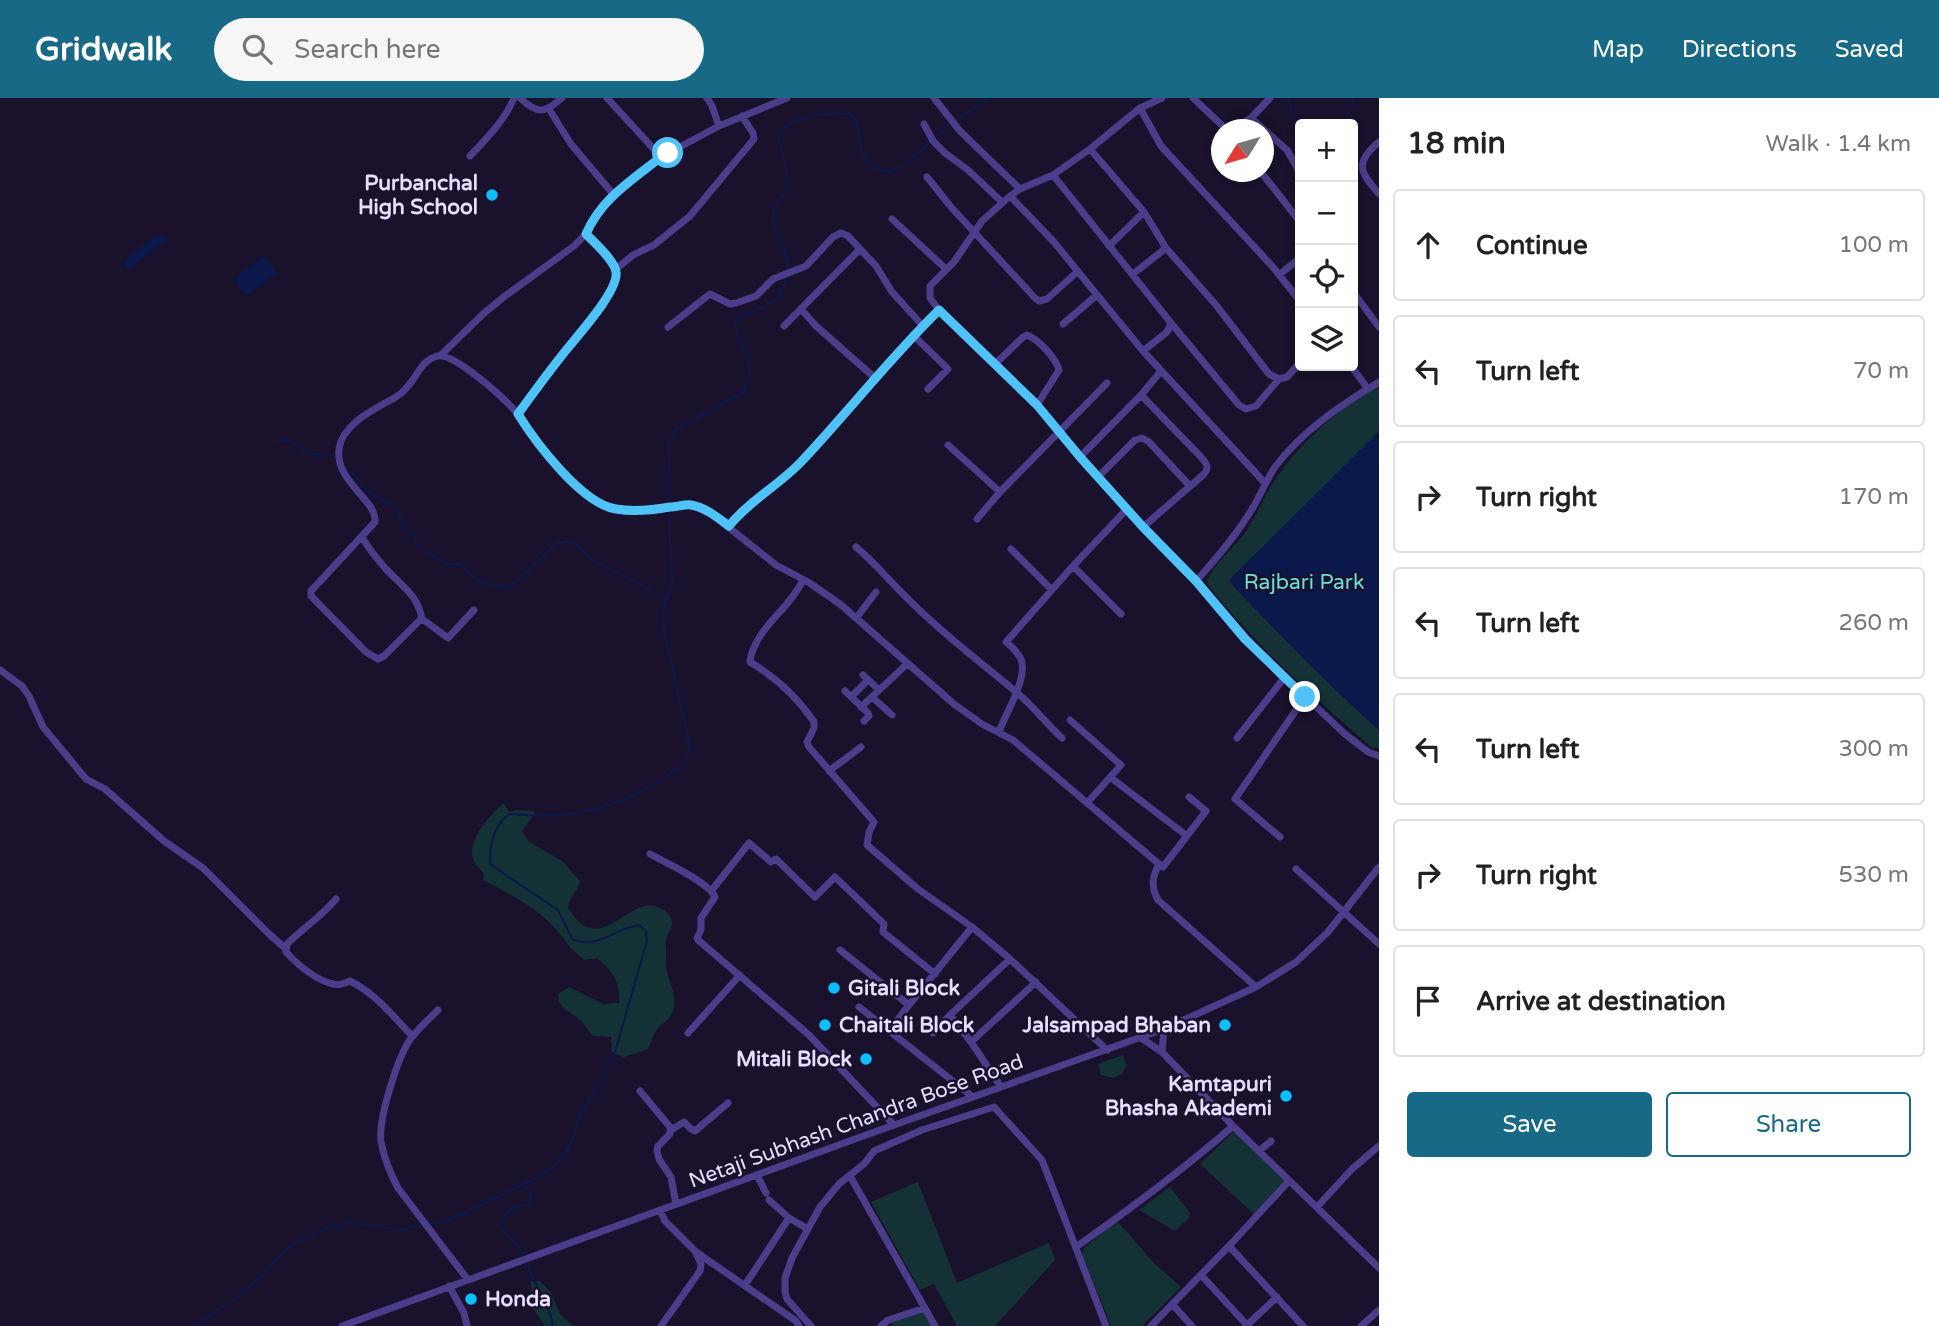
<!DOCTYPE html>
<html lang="en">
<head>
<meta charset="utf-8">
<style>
	:root { --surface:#fff; --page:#f6f6f6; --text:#222; --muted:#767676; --line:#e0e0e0; --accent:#176985 }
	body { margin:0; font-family:"Varela Round",sans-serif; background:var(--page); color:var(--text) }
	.controls { position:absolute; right:21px; top:21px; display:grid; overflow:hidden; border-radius:7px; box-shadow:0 4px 10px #0003 }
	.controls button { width:63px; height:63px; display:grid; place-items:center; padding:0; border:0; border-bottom:2px solid var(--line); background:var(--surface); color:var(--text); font:35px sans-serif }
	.compass { position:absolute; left:1211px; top:21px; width:63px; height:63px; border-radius:50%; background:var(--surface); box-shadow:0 4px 10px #0003; rotate:233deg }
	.stop { position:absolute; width:21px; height:21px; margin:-16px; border:5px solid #4fc3f7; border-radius:50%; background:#fff }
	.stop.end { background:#4fc3f7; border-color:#fff; box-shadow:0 2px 7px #0008 }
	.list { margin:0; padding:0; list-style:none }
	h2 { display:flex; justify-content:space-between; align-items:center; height:91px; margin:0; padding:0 28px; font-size:30px }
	h2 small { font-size:23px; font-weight:400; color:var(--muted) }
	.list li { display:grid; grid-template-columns:46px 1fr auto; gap:21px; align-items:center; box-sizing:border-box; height:112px; margin:0 14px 14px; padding:0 14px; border:2px solid var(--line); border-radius:7px }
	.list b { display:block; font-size:26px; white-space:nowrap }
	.list em { font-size:23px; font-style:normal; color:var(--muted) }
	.actions { display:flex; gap:14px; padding:21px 28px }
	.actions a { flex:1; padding:16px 0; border:2px solid var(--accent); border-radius:7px; text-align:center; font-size:24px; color:var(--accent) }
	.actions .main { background:var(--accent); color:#fff }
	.icon { flex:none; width:38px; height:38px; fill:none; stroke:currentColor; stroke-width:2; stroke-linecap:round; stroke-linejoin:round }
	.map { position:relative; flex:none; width:1379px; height:1228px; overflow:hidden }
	header { display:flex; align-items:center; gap:42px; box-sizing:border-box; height:98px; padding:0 35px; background:var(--accent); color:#fff }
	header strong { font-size:33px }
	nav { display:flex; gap:38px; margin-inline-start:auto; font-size:24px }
	.search { width:490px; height:63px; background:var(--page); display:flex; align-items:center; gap:18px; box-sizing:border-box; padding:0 24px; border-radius:38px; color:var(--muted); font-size:26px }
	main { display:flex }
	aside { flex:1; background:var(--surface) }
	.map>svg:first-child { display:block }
</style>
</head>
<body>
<header>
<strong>Gridwalk</strong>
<div class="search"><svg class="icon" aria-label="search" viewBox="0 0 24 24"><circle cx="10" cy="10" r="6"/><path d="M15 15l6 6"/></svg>Search here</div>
<nav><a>Map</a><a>Directions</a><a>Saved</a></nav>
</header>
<main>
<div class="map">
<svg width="1379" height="1228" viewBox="0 0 1379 1228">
	<rect width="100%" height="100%" fill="#1a112c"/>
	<path fill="#143236" d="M 1379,287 L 1379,651 L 1371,649 C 1313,598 1256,548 1208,487 L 1207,483 C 1215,463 1235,450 1247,432 C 1257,417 1263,400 1273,385 C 1299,344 1338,312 1379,287 Z
		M 503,705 L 510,714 L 516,712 L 533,713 L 535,715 L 522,733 L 528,743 L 562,763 L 580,783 C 577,794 570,798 568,810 C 573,817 579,826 587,829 C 614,839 636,795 662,811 C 667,814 671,817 672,823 C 673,832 664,837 666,848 C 667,855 665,862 666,869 C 669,886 679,899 672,916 C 669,923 661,926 657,931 C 653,937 651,945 648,951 L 624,959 L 612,954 L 611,939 L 593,938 C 589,933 586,928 581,923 C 572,913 559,913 558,896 L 569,889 L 603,906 L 619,905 C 621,886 612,872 597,860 L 585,862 C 571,853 565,841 554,829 C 535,809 508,795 483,782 L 484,776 C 481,772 476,767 474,763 C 465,743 490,718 503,705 Z
		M 1123,957 L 1126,968 L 1122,976 L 1113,980 L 1101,977 L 1098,966 Z
		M 1234,1033 L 1286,1083 L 1254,1116 L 1200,1066 Z
		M 918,1084 L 957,1185 L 1049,1145 L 1055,1162 L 995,1228 L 957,1228 L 934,1186 L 920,1192 L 871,1104 Z
		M 1170,1089 L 1190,1115 L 1189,1120 L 1175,1133 L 1139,1112 Z
		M 1116,1124 L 1120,1126 L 1154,1165 L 1181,1189 L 1142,1228 L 1111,1228 L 1082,1156 L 1083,1151 Z
		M 530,1183 L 540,1183 L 550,1193 L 560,1216 L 573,1228 L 544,1228 C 542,1219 534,1216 532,1207 C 530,1198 533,1191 530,1183 Z
		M 925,1210 L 935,1228 L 894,1228 L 888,1222 Z"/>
	<path fill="#0b184b" d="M 161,137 L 165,138 L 167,142 L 129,171 L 126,170 L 124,165 L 127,160 L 153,139 Z
		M 262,159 L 266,160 L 277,176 L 247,197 L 241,193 L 236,186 L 237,178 Z
		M 1379,333 L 1379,632 C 1328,587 1281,538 1234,489 L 1229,482 Z"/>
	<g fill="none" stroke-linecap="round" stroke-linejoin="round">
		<path stroke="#0b184b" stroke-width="2" d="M 1288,0 L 1293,17 L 1300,27
			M 956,23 L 987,0
			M 1344,26 L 1354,0
			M 934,40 L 952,26
			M 787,174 C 792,145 760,132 779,102 C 782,97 787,94 790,89 L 779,43 C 780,37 781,33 786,28 C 798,19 838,12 852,17 C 859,25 857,33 859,43 C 861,51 865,61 871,67 C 891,87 914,57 930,44
			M 277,343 C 295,339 296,350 310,355 C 317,358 327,356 335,357 L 336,359
			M 347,374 L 354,376 L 363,389 L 373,397 L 396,410 L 403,426 L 413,436 L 417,446 L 423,452 L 447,466 L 460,466 C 477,485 484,488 509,490 L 556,446 L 567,443 L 577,447 L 593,462 L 638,485 L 662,500 L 666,499
			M 668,407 L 669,345 L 676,331 L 743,295 C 746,287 751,278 750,269 C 749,256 731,234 736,223 C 746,206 777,221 786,179
			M 523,1087 L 531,1096 L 529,1106 C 515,1108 503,1112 500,1128 L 505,1136 L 518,1147 L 524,1160
			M 427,1126 L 454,1120 L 534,1081 L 552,1070 L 565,1056 L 574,1037 L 577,1024 L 615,954 L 647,843 L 646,833 L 639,827 C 612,831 602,850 573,842 L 558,812 L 490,766 C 490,747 493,728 509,716 L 540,718 L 574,716 L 612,706 L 634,698 L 666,679 L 684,665 L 690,650 L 664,531 L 663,513 L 672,484 L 669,413
			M 526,1165 L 550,1215 L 553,1228
			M 193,1228 L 237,1199 L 262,1178 L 288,1149 L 317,1134 L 349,1124 L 401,1132 L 422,1127"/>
		<path stroke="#4c3d8b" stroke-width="7" d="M 520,0 C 537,16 544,16 562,0
			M 607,0 L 661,59
			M 707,0 L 712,8 L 719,28
			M 934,0 L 960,33 L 1020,91
			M 1162,0 L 1140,10 L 1090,51 L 1053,77 L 1020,91 L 1010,98 L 982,123 L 954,164 L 930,188 L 930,200 L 939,212 L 1037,307 L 1098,379 L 1143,429 L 1196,483 L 1266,562 L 1345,636 L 1368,654 L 1379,658
			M 1193,0 L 1227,32
			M 1140,10 L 1161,48 L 1272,168 L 1300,203
			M 549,11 L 571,46 L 613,96
			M 1251,20 L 1287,52 L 1300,75
			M 924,26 L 933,43 L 945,55 L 968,72 L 1002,104
			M 1232,32 L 1251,20 L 1270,0
			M 1379,44 C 1354,65 1360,74 1379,96
			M 1090,51 L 1144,114 L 1166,150 L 1216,207 L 1269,276 L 1279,281 L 1287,279 L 1300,265
			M 470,58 C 486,41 505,22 514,0
			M 1261,74 L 1300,124
			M 1053,77 L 1171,225 L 1167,234 L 1143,253
			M 927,79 L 951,109 L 1035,200 L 1039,203 L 1047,201 L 1077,174
			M 1010,98 L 1053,143 L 1143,253 L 1265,385
			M 892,121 L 946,171
			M 1109,148 L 1144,114
			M 616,171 L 633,157 L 654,147 L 690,118 L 754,41 L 753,35 L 742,18
			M 1133,176 L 1166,150
			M 1279,177 L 1300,160
			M 1353,194 L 1379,229
			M 801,211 L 816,228 L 875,280
			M 1171,225 L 1239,307 L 1246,311 L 1256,308 L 1279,281
			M 1063,226 L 1097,197
			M 784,228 L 860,151
			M 668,229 L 710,196 L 730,206 L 736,205 L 756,198 L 773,181 L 806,168 L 833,139 L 841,135 L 848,138 L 876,168 L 892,194 L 923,228
			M 913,237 L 948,271 L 928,291
			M 441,257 L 483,216 L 505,198 L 574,148 L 586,136 L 597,116 L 613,96 L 661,59 L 719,28 L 787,0
			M 995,266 L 1022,240 L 1027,237 C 1038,241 1056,260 1059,272 L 1037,307
			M 1351,268 L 1368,291
			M 1141,297 L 1201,359 C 1207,366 1210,370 1203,377 L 1143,429
			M 518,316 C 534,294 550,272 567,251 C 579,236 619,192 616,174 C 615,163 594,144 586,136
			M 948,347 L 1000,394
			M 1080,359 L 1141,297 L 1161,273
			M 1098,379 L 1135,342 L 1142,340 L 1149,344 L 1190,388
			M 977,421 L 1000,394 L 1107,285
			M 729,428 C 749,403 779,387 801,364 C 848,314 890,260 939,212
			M 362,439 C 369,451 377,461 386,471 C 402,488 419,498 422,522
			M 856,449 C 873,463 886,479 902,495 C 937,531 978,562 1016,594 C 1033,608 1046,625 1062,640
			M 1011,451 L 1052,492
			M 1073,468 L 1121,516
			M 803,482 C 789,512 757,528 750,562 L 750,564 C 775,579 798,600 814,624 L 814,630 L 807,644 L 809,649 L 874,724 L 869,734 L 867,747 L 918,791 L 972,829 L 1010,861 L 1107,952
			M 1196,483 C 1217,460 1236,438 1252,411 C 1261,397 1266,382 1275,369 C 1302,333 1342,306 1379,284
			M 474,512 L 448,540 L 425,523 L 420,522 L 384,558 L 378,561 L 366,554 L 311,498 L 311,493 L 375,424 C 377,401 335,385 339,351 C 342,328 369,314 387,304 C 395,300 403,295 408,288 C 418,277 421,263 437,258 C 454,254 505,301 517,315 C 522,320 525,327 529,333 C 548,358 575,394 603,408 C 626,418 664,410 688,407 L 696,409 L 713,417 L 776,467 L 808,484 L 840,506 L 954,606 L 982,626 L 1013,642 L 1159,766 C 1152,779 1151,789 1158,802 L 1256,889
			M 857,519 L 876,494
			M 0,572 L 22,588 L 29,598 L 43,629 L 86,681 L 105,691 L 164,743 L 203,770 L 269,836 L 285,850
			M 863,577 L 879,592
			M 845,593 L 868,615 L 869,618 L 864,623
			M 851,599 L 868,582
			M 872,599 L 892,617
			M 861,609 L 907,566
			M 1070,622 L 1121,667 L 1087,705
			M 999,634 C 1006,614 1028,581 1021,561 C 1018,554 1012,549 1006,544 L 1073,468 L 1127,411
			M 1237,640 L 1284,580
			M 829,673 L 861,649
			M 1110,679 L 1187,738
			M 1280,739 L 1235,701 L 1305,599
			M 650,756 C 665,764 710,785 715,799 L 701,820 L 701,832 L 697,840 L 698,842 L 809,937 L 894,1027
			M 1159,766 L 1163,769 L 1206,713 L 1189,699
			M 1296,771 L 1379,846
			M 712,792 L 749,745 L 771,764 L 776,761 L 815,799 L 835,779 L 884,826 L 883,834 L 935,876
			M 336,801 C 321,819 303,830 287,846 L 286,854 C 298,867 316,882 333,886 C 339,888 345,885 350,883 C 375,895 393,918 412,938
			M 840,852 L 909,907 L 972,829
			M 859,909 L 973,999
			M 438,912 C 429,921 419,930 411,940 C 398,958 378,1021 381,1044 C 384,1060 390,1075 398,1090 L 468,1182
			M 889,933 L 909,907
			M 688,935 L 740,877
			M 933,935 L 950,917
			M 1141,940 L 1162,954 L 1233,1028 L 1379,1170
			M 971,944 L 1036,884
			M 1162,954 L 1164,931
			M 1001,989 L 971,944 L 950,917 L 1010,861
			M 640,993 L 670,1029 L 670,1036 L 658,1048 L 657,1053 L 659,1061 L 671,1079 L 676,1106
			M 671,1032 L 684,1024 L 691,1031 L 695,1033 L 728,1005
			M 1259,1053 L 1271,1043
			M 757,1077 L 766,1095
			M 850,1078 L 935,1228
			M 769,1102 L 789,1120 L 808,1131
			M 1317,1109 L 1352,1071 L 1379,1048
			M 660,1112 L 665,1123 L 696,1154 L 796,1223 L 799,1228
			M 1229,1148 L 1303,1228
			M 1076,1149 C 1130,1111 1183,1072 1233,1028
			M 1201,1177 L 1248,1228
			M 745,1187 L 789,1120
			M 449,1188 L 464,1215 L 467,1228
			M 1172,1206 L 1192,1228
			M 342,1228 L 866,1037 L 1164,931 L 1256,889 L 1296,864 L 1328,834 L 1379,769
			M 661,1228 L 700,1173 L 701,1166 L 696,1155
			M 811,1228 L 787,1201 L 785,1194 L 785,1180 L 792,1160 L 820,1109 L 839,1086 L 865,1065 L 874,1053 L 922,1032 L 994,1009 L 1042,1062 L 1106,1228
			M 881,1228 L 888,1222 L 925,1210
			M 1151,1228 L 1229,1148 L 1289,1083
			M 1246,1228 L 1277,1199
			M 1361,1228 L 1379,1212"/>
	</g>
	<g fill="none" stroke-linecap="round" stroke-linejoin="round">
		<path stroke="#4fc3f7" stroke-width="9" d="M 668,55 L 661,59 C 632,82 601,101 586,136 C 594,144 615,163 616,174 C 619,192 579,236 567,251 C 550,272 534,294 518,316 C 536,345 582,406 616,411 C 633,414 653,412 670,409 C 677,409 685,406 691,407 C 705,409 718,420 729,428 C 749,403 779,387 801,364 C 848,314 890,260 939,212 L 1037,307 L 1080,359 L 1143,429 L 1196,483 L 1245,541 L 1305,599"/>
	</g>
	<g fill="#09bfff" stroke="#1a112c" stroke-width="2.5">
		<circle cx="492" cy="97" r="7"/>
		<circle cx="834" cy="890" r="7"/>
		<circle cx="825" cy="927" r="7"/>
		<circle cx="1225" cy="927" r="7"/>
		<circle cx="866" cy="961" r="7"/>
		<circle cx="1286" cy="998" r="7"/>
		<circle cx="471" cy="1201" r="7"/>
	</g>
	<g text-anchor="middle" stroke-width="5" stroke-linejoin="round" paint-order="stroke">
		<g font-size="21" font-weight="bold" fill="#e6ddff" stroke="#1a112c" text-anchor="end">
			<text x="478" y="92">Purbanchal<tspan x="478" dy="24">High School</tspan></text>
			<text x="848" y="897" text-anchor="start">Gitali Block</text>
			<text x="839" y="934" text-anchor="start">Chaitali Block</text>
			<text x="1211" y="934">Jalsampad Bhaban</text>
			<text x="852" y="968">Mitali Block</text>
			<text x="1272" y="993">Kamtapuri<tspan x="1272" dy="24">Bhasha Akademi</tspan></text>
			<text x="485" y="1208" text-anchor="start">Honda</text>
		</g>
		<g font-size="21" fill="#66e1d6" stroke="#1a112c">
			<text x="1304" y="491">Rajbari Park</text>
		</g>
		<g font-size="21" fill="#e6ddff" stroke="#1a112c">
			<text transform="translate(856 1023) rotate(-20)" y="7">Netaji Subhash Chandra Bose Road</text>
		</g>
	</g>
</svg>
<div class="controls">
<button>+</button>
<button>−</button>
<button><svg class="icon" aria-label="locate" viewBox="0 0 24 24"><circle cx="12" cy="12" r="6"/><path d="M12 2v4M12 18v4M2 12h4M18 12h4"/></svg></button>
<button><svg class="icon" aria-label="layers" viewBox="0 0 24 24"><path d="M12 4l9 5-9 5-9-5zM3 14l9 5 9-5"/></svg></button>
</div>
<svg class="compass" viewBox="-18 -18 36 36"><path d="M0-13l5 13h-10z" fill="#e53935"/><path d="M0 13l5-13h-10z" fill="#767676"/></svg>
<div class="stop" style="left:668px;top:55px"></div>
<div class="stop end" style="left:1305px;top:599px"></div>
</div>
<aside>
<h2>18 min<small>Walk · 1.4 km</small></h2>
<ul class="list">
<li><svg class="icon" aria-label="ahead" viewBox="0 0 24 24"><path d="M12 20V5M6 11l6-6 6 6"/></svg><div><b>Continue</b></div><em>100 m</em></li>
<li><svg class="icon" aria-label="left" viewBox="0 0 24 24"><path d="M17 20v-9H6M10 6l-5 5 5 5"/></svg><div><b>Turn left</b></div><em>70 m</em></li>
<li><svg class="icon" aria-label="right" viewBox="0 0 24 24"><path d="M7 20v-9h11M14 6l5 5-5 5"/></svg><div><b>Turn right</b></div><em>170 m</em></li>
<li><svg class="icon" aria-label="left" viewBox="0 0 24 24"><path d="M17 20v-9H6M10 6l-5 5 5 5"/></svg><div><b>Turn left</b></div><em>260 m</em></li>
<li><svg class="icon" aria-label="left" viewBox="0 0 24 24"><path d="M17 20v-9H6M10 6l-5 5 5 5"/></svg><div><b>Turn left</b></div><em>300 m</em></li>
<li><svg class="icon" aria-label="right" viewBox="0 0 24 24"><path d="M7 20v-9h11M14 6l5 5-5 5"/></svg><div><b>Turn right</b></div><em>530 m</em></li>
<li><svg class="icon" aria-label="arrive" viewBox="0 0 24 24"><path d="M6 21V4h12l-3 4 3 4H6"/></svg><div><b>Arrive at destination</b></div></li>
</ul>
<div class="actions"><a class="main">Save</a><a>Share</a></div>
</aside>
</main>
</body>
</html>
